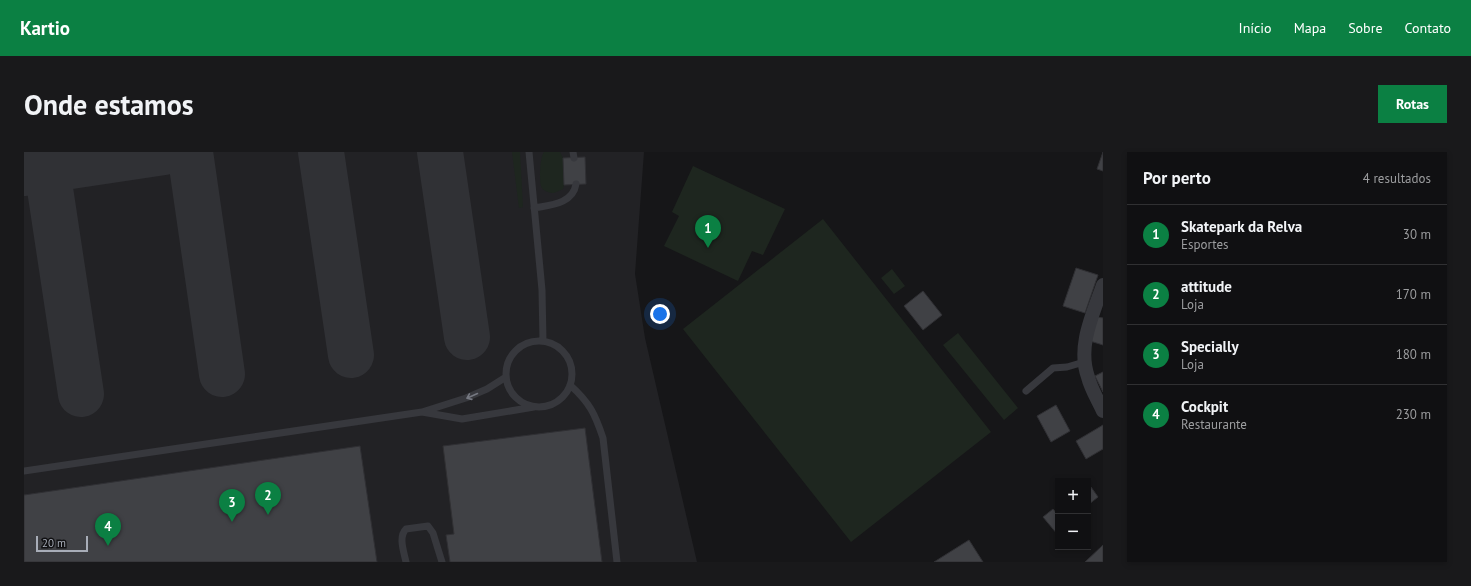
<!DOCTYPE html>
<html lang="pt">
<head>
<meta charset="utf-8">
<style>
	:root { --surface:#101012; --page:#19191b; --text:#f1f3f6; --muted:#9c9d9f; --line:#303032; --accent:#0b8043 }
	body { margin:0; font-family:"PT Sans",sans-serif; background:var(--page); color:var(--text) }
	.controls { position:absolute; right:12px; bottom:12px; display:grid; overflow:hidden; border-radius:0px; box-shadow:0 2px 6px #0003 }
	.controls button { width:36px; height:36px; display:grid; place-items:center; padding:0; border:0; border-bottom:1px solid var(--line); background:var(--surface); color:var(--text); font:20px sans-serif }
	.scale { position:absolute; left:12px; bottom:10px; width:52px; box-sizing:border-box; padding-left:4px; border:2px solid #a8adb8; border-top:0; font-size:11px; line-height:14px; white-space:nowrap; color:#a8adb8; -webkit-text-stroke:3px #111113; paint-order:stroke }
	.you { position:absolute; left:636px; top:162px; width:14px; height:14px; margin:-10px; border:3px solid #fff; border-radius:50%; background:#1a73e8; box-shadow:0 0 0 6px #1a73e833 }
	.badge { display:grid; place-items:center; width:26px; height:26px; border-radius:50%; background:var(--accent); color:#fff; font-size:13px; font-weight:700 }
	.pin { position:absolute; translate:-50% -33px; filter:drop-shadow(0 1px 2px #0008) }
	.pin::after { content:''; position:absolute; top:21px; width:14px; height:12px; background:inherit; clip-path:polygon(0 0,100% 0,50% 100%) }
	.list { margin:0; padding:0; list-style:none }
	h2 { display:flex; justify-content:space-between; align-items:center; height:52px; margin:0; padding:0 16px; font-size:17px }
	h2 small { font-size:13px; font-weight:400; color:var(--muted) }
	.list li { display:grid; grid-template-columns:26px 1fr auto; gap:12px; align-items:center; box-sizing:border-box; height:60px; padding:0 16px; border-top:1px solid var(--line) }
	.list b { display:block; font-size:15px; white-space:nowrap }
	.list p { margin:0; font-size:13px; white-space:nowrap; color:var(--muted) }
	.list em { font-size:13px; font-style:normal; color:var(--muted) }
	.map { position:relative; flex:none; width:1079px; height:410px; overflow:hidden; border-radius:0px }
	header { display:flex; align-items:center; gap:24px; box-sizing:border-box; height:56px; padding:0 20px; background:var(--accent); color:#fff }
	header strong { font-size:19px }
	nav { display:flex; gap:22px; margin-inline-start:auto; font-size:14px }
	.intro { display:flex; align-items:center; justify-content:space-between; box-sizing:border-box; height:96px; padding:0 24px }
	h1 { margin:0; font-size:28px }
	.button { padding:10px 18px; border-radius:0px; background:var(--accent); color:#fff; font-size:14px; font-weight:700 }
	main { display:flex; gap:24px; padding:0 24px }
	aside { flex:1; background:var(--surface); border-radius:0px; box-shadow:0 2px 6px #0003 }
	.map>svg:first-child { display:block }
</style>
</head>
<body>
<header>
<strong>Kartio</strong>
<nav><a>Início</a><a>Mapa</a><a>Sobre</a><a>Contato</a></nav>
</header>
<div class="intro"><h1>Onde estamos</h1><a class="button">Rotas</a></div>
<main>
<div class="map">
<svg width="1079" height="410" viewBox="0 0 1079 410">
	<rect width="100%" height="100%" fill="#161618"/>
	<path fill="#222225" d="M 0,0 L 620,0 L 611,122 L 621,186 L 673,410 L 0,410 Z"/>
	<path fill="#1e261f" d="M 488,0 L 496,0 L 499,55 L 495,56 Z
		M 520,0 L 536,0 L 539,6 L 540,33 L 539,37 L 530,41 C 526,41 519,40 517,34 C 515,27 516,5 520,0 Z
		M 669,14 L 761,57 L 739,103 L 728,99 L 714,129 L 640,94 L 655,64 L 648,60 Z
		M 799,67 L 967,280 L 827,390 L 659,177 Z
		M 868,117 L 881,134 L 870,142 L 857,126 Z
		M 934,181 L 994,256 L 980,268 L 919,193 Z"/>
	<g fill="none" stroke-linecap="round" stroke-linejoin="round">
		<path stroke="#303135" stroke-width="46" d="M 166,0 L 198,222
			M 297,0 L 327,203
			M 416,0 L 443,185
			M 23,17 L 57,242
			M 0,21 L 140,0"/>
	</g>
	<path fill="#404145" stroke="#303034" d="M 1079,0 L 1079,19 L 1073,17 Z
		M 561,5 L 562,32 L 540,33 L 539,6 Z
		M 1052,116 L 1074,123 L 1061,161 L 1039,154 Z
		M 899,139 L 918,163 L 899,178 L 880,154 Z
		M 1073,165 L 1079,166 L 1079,193 L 1066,189 Z
		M 1079,220 L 1079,240 L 1071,224 Z
		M 1032,253 L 1046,279 L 1027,290 L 1013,264 Z
		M 1079,273 L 1079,297 L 1062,307 L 1052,289 Z
		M 561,276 L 578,410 L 426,410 L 422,383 L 430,382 L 419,294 Z
		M 336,294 L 353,410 L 0,410 L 0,343 Z
		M 1067,335 L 1074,345 L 1064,353 L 1064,337 Z
		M 1029,357 L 1034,363 L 1034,383 L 1019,365 Z
		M 945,388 L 959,410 L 910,410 Z
		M 1079,393 L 1079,410 L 1061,410 Z"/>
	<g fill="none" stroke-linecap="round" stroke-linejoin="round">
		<path stroke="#37383d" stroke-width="7" d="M 505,0 L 518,138 L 519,189
			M 549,0 L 550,6
			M 510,56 C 526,53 549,52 552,32
			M482 222a33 33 0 1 1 66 0a33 33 0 1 1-66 0Z
			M 482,225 L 463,237 L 442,246 L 398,260 L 438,267 L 510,255
			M 546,233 C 566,251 571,262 579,286 L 593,410
			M 1002,239 L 1029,216 L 1043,215 L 1060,210
			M 0,319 L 398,260
			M 382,410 C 380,400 374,385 382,377 L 404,374 L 409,381 L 418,410"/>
		<path stroke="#37383d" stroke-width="14" d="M 1079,133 C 1069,162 1053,194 1064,225 C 1067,237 1074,248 1079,259"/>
	</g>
	<defs><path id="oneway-shaft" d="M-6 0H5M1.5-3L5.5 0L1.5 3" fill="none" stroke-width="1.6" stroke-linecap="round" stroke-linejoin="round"/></defs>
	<use stroke="#757881" href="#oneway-shaft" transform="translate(448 244) rotate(156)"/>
</svg>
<div class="controls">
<button>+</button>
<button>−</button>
</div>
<div class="scale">20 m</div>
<div class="you"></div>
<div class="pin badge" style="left:684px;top:96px">1</div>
<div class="pin badge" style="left:244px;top:363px">2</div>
<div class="pin badge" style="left:208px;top:370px">3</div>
<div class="pin badge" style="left:84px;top:394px">4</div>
</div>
<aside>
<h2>Por perto<small>4 resultados</small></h2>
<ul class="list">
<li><span class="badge">1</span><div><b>Skatepark da Relva</b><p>Esportes</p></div><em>30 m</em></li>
<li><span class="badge">2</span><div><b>attitude</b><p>Loja</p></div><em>170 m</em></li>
<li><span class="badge">3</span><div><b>Specially</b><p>Loja</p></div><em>180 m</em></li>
<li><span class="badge">4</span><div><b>Cockpit</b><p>Restaurante</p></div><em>230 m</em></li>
</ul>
</aside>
</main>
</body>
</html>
